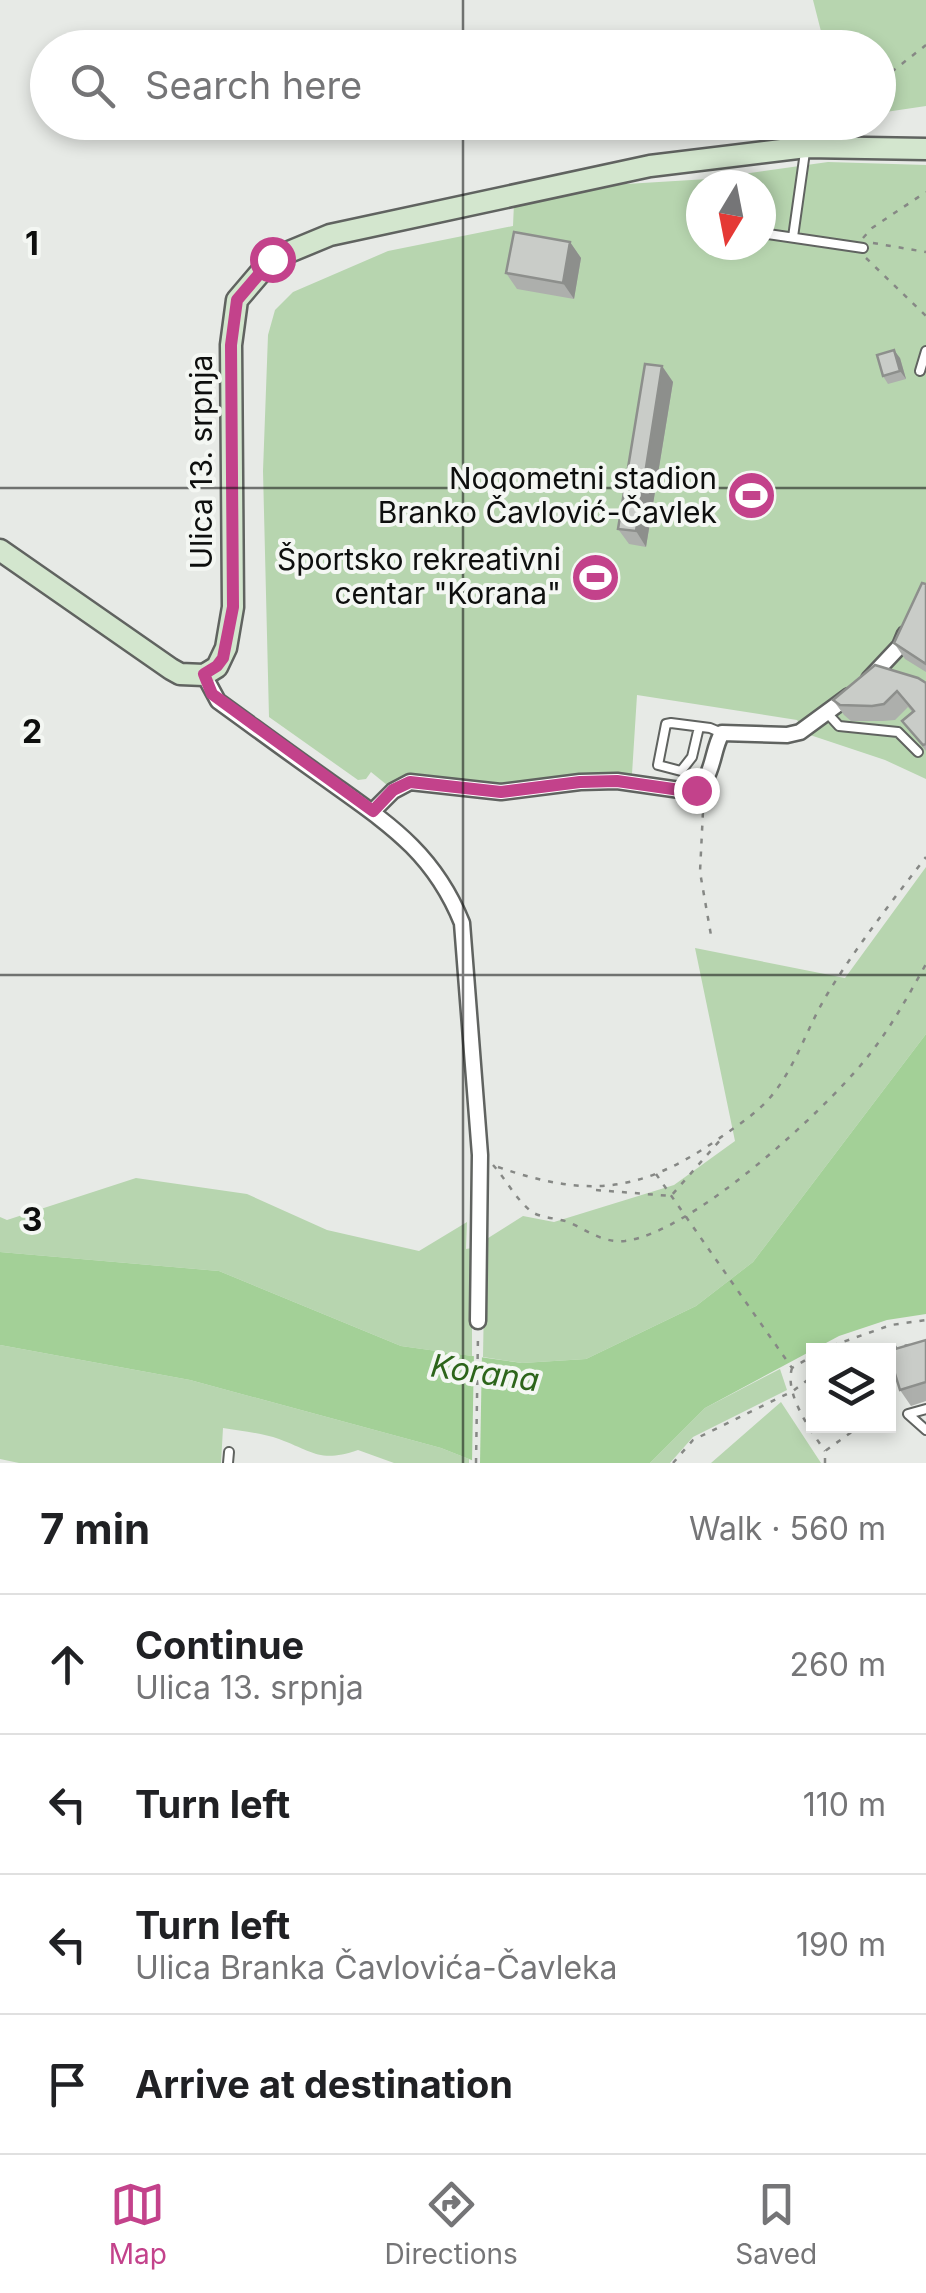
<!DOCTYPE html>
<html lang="en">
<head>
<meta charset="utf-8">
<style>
	:root { --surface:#fff; --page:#f6f6f6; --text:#202124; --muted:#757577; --line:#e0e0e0; --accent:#c3428b }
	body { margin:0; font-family:Inter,sans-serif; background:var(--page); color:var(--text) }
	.controls { position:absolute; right:30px; bottom:30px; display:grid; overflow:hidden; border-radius:0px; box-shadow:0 5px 15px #0003 }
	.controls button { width:90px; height:90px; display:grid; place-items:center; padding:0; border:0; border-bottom:2px solid var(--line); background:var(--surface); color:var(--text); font:50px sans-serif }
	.compass { position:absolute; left:686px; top:170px; width:90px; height:90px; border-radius:50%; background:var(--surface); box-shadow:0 5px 15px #0003; rotate:190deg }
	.stop { position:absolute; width:30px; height:30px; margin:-22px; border:8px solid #c3428b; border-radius:50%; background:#fff }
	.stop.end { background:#c3428b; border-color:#fff; box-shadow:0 2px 10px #0008 }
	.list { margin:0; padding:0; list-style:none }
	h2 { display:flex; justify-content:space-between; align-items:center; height:130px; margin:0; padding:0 40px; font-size:42px }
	h2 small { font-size:32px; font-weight:400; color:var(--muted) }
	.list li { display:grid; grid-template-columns:65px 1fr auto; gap:30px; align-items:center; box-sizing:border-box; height:140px; padding:0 40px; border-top:2px solid var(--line) }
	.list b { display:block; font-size:38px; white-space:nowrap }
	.list p { margin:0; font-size:32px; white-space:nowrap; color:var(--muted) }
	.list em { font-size:32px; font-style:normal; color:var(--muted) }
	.icon { flex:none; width:55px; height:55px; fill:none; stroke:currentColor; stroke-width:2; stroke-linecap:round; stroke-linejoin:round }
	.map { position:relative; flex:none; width:926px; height:1463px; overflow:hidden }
	.search { position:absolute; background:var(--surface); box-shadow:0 5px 15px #0003; left:30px; right:30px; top:30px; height:110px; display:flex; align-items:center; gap:25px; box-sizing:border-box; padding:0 35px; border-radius:55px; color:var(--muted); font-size:38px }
	.sheet { height:690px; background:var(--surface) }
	nav { display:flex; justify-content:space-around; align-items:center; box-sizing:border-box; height:140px; border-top:2px solid var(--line); background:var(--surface); font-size:28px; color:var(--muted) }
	nav a { display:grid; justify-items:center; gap:5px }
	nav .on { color:var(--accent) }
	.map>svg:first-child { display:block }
</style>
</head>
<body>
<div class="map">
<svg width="926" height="1463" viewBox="0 0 926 1463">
	<rect width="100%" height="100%" fill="#e7eae6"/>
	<path fill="#b7d5af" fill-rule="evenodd" d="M 813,0 L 926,0 L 926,106 L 879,113 L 878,48 L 825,47 Z
		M 828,162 L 926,165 L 926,779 L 885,760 L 807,734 L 797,720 L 637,695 L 632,774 C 582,771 533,788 484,785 C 452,782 413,763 387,785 L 371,772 L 366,779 L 358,780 L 269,717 L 263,471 L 268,335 L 275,310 L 293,292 L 388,251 L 513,226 L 514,203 L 593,186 L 708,179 ZM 701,185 L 761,185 L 761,245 L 701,245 Z
		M 926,867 L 926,1034 L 753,1262 L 696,1306 L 586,1359 L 522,1363 L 483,1357 L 485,1240 L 523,1216 L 554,1222 L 674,1185 L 735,1141 L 695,948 L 845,978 Z
		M 136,1178 L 247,1194 L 327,1230 L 419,1251 L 467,1222 L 466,1249 L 472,1248 L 472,1356 L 401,1346 L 219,1271 L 0,1252 L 0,1217 L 7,1220 Z
		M 0,1345 L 190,1380 L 441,1448 L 469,1459 L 469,1463 L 394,1463 L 358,1450 C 320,1463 314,1452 279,1439 C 262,1433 241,1431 223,1428 L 221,1463 L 19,1463 L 0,1459 Z
		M 780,1369 L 787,1390 L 693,1437 L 670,1463 L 650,1463 L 705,1408 Z
		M 781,1402 L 821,1463 L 711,1463 Z"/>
	<path fill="#a3d097" d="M 926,1034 L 926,1314 L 887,1320 L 839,1336 L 705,1408 L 650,1463 L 479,1463 L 441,1448 L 190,1380 L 0,1345 L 0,1252 L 219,1271 L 401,1346 L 522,1363 L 586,1359 L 696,1306 L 753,1262 Z"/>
	<path fill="#e7eae6" d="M 474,1351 L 482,1352 L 480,1463 L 472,1463 Z"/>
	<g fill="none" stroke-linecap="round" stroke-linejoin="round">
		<defs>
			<path id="lane" d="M 761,233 L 863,248
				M 793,237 L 805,152
				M 920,371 L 926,351
				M 828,714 L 839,726 L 898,732 L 918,752
				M 699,727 L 692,757 L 681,771 L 658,765 L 666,724 L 671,723 L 710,728 L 722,733
				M 926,1409 L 908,1414 L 926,1430
				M 228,1463 L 229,1452"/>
			<path id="street" d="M 204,675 L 218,701 C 254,727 289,753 326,779 C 387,823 433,851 462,923 L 480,1155 L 478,1321
				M 869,679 L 900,646 L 905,634
				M 373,811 L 393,791 L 410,782 L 501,792 L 580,782 L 617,781 L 687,791 C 715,786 710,753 722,733 L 787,735 L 800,732 L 849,696"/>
			<path id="secondary" d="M 0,550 L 171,669 L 180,674 L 204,675 L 217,667 L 226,648 L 233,607 L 231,345 L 237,300 L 272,259 L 330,235 L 650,166 L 806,147 L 926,149"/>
		</defs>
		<use href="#lane" stroke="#606360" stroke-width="12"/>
		<use href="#street" stroke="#606360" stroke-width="19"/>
		<use href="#secondary" stroke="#606360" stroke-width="25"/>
		<path stroke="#868885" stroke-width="2.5" stroke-dasharray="5 8" stroke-linecap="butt" d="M 408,40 L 422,48
			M 878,72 L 894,70 L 926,45
			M 863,238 L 872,228 L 926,192
			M 873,243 L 926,252
			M 866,258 L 926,316
			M 700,800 L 703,811 L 700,872 L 712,941
			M 493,1165 C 505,1178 517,1201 532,1212 C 541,1218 557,1218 568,1222 C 587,1230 602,1243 625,1241 C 693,1232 821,1114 865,1060 C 889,1031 907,998 926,964
			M 498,1167 C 585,1197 637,1194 714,1142 C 735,1127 757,1114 773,1094 C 797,1064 808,1025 828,993 C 857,946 892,901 926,857
			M 656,1174 L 792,1368 L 814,1355
			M 596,1190 L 671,1196 L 722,1138
			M 820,1350 L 891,1325 L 926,1320
			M 879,1350 L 915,1344
			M 792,1368 C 784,1394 811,1431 825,1451
			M 476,1463 L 478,1335
			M 673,1463 L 693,1440 L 793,1391 L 814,1375
			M 825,1463 L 825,1451 L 860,1426"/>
		<use href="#lane" stroke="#fff" stroke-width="8"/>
		<use href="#street" stroke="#fff" stroke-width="14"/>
		<use href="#secondary" stroke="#d3e6ce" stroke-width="20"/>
	</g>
	<path fill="#adafac" d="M 570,242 L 581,258 L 574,299 L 517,289 L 506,273 Z
		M 900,358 L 906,379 L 888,384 L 883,376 Z
		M 662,366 L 673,382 L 646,547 L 629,544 L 618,529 Z
		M 926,584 L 926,672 L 905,659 L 894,643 Z
		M 926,683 L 926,751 L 902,721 L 912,712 L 908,707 L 895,720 L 883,721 L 851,721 L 844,715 L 833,700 Z
		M 926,1340 L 926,1401 L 911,1406 L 900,1390 Z"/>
	<path fill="#8d8f8c" d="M 570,242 L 581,258 L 574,299 L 563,283 Z
		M 894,350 L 900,358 L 906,379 L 900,371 Z
		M 662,366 L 673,382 L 646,547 L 636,531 Z"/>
	<path fill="#c9ccc8" stroke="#8d8f8c" stroke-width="2.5" d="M 514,232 L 570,242 L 563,283 L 506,273 Z
		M 894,350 L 900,371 L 883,376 L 877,355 Z
		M 645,364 L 662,366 L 636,531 L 618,529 Z
		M 922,583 L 926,584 L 926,664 L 894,643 Z
		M 875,665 L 918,678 L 926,683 L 926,744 L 923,745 L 902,721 L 914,711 L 897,691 L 884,704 L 872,706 L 840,705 L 833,700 Z
		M 926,1340 L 926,1382 L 900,1390 L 888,1351 Z"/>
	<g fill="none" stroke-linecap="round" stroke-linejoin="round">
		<path stroke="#c3428b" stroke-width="12" d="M 272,259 L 237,300 L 231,345 L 233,607 L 223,658 L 217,666 L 204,674 L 212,694 L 373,811 L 393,790 L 410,782 L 501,792 L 580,782 L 617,781 L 687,791 L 696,790"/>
	</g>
	<path fill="none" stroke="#0e0f0e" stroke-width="2.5" stroke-opacity="0.55" d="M 463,0 L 463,48M 463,122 L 463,1463M 0,488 L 926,488M 0,975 L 926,975"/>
	<defs>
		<symbol id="stadium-disc" viewBox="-11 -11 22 22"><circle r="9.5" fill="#c3428b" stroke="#f4f7f3"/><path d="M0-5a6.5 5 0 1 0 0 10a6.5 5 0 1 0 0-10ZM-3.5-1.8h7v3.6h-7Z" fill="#fff"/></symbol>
	</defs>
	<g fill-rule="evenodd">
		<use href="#stadium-disc" x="724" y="468" width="55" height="55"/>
		<use href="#stadium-disc" x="568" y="550" width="55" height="55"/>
	</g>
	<g text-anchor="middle" stroke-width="8" stroke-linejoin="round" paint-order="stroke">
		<g font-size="30" fill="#0e0f0e" stroke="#f4f7f3">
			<text transform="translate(202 462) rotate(-90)" y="10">Ulica 13. srpnja</text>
		</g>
		<g font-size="30" fill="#0e0f0e" stroke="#f4f7f3" text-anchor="end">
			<text x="717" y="489">Nogometni stadion<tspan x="717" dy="34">Branko Čavlović-Čavlek</tspan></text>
			<text x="561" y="570">Športsko rekreativni<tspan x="561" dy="34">centar "Korana"</tspan></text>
		</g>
		<g font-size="32" font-style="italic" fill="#2d651b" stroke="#f4f7f3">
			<text transform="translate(485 1373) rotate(8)" y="11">Korana</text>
		</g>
	</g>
	<g font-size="32" text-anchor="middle" font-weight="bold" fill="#0e0f0e" stroke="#f4f7f3" stroke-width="8" stroke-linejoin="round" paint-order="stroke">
		<text x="32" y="255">1</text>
		<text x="32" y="743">2</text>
		<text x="32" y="1231">3</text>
	</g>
</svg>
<div class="controls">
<button><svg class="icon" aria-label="layers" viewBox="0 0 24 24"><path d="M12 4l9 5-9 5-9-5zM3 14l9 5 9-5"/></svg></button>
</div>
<svg class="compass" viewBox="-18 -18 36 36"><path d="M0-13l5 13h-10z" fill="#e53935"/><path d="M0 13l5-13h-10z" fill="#757577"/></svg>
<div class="stop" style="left:272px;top:259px"></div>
<div class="stop end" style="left:696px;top:790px"></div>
<div class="search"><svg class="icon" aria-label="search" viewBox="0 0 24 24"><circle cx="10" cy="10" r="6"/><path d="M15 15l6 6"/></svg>Search here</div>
</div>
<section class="sheet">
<h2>7 min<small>Walk · 560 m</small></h2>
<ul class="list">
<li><svg class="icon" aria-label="ahead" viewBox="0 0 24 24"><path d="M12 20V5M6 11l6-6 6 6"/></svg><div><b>Continue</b><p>Ulica 13. srpnja</p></div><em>260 m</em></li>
<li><svg class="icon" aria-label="left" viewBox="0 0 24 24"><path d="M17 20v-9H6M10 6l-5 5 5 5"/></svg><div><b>Turn left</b></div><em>110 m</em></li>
<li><svg class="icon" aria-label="left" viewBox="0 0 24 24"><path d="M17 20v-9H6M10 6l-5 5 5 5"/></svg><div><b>Turn left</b><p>Ulica Branka Čavlovića-Čavleka</p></div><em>190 m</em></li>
<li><svg class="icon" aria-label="arrive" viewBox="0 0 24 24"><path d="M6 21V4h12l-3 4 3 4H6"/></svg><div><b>Arrive at destination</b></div></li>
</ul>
</section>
<nav>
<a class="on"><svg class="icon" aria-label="map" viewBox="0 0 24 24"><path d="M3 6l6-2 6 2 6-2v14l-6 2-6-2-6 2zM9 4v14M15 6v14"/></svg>Map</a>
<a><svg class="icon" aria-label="directions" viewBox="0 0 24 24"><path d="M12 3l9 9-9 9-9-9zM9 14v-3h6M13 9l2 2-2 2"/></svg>Directions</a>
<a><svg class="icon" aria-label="saved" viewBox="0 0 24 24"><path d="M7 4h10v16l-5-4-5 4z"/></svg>Saved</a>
</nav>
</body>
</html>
